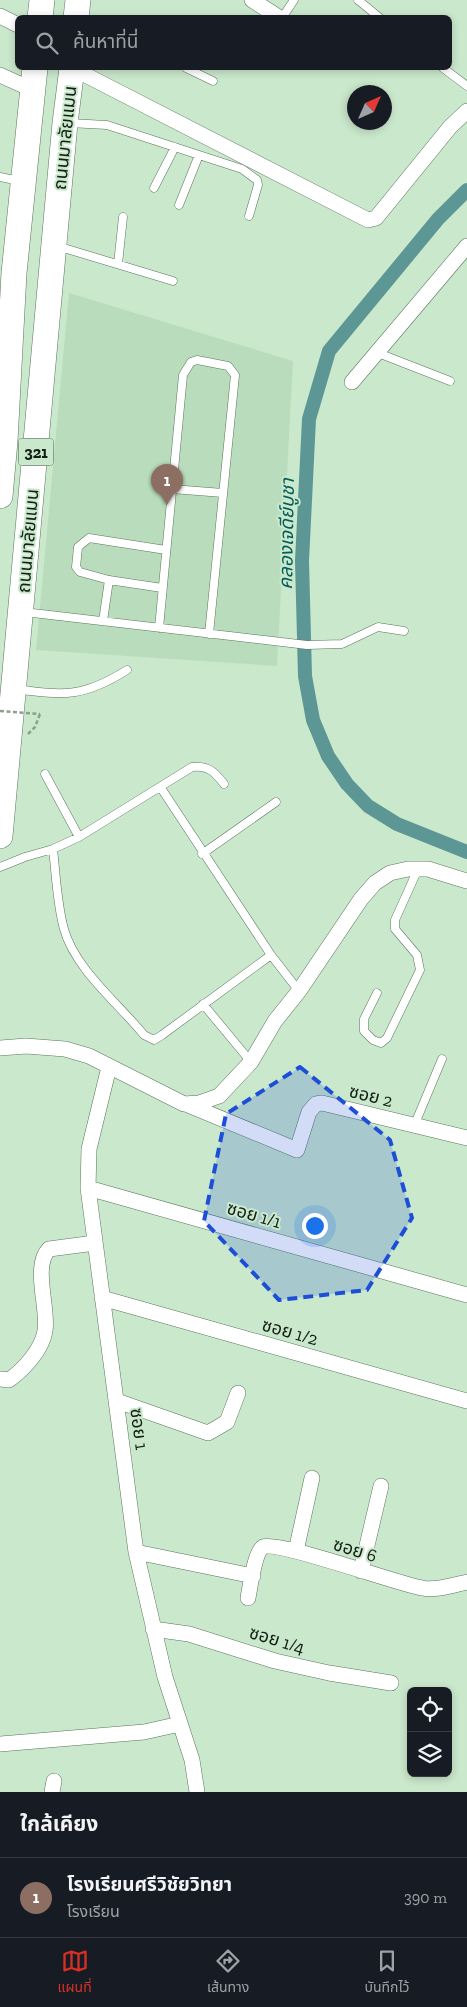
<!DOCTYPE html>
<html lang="th">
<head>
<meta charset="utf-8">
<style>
	:root { --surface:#171b24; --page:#20242c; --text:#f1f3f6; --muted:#9ea1a6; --line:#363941; --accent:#d93025 }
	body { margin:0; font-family:"Zilla Slab","Noto Sans Thai",serif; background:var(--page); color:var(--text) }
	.controls { position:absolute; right:15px; bottom:15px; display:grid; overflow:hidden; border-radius:8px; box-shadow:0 2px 8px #0003 }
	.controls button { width:45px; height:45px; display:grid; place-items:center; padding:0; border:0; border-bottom:1px solid var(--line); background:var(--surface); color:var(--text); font:25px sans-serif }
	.compass { position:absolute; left:347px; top:85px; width:45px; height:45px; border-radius:50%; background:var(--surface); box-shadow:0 2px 8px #0003; rotate:45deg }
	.you { position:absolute; left:314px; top:1225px; width:18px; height:18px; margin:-12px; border:4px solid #fff; border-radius:50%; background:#1a73e8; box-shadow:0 0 0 8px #1a73e833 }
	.badge { display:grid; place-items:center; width:32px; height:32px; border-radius:50%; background:var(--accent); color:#fff; font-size:16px; font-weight:700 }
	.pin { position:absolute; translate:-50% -41px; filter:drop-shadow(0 1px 2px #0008) }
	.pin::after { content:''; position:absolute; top:26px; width:18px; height:15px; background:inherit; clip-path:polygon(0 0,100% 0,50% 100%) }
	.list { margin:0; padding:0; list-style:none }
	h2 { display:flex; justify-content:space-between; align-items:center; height:65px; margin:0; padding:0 20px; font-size:21px }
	h2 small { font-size:16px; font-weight:400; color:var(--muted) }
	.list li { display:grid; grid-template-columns:32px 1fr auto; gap:15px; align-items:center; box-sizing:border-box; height:80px; padding:0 20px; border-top:1px solid var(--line) }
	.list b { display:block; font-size:19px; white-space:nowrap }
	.list p { margin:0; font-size:16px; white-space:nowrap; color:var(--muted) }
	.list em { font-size:16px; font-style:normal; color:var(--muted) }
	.icon { flex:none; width:28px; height:28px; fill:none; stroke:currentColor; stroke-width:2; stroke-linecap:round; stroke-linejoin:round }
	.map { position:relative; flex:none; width:467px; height:1792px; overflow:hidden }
	.search { position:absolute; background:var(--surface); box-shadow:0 2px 8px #0003; left:15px; right:15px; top:15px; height:55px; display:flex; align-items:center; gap:12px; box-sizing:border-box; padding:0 18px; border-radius:8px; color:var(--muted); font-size:19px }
	.sheet { height:145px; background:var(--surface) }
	nav { display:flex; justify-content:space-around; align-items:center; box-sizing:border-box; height:70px; border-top:1px solid var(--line); background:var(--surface); font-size:14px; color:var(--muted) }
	nav a { display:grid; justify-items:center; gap:2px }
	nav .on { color:var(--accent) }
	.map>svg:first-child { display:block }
</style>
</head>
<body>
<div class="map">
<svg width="467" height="1792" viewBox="0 0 467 1792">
	<rect width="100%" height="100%" fill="#cae8cc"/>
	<path fill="#b9ddbc" d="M 69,293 L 293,361 L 277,666 L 36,650 Z"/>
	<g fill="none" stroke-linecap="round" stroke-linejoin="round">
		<path stroke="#5c9695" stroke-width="14" d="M 467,190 L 438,219 L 329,351 L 309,419 L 302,561 L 305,676 L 313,720 L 328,756 L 347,784 L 368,806 L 397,824 L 467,852"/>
		<defs>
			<path id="service" d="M 358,0 L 380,18
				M 282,18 L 294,0
				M 186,68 L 213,81
				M 443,68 L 467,86
				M 69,123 L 107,125 L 242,169 L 257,180 L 258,185 L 249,216
				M 0,177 L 19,181
				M 154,188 L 175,147
				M 179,205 L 199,155
				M 57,246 L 173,281
				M 118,264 L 123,217
				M 378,353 L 450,381
				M 172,489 L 223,493
				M 162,588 L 109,580 L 80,572 L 76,567 L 78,547 L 89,538 L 166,550
				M 24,612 L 307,645 L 342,644 L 378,627 L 404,631
				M 103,621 L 109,580
				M 159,628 L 183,375 L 191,362 L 197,360 L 228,366 L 235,375 L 209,634
				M 16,689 C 65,696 84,697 127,670
				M 45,774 L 79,837
				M 161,788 L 271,955 L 299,991
				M 53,849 C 56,875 57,904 64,929 C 75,969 118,1003 144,1035 L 154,1040 L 162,1035 L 271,955
				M 202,854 L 276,802
				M 0,867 L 25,857 L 53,849 L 79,837 L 192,767 C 208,765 215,772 224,784
				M 377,993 L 364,1019 L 364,1031 L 373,1040 L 381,1043 L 387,1038 L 420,970 L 417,955 L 395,929 L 395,920 L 418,869
				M 203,1004 L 251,1062
				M 414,1126 L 442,1059"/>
			<path id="minor" d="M 252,0 L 280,18
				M 0,16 L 18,25
				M 72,68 L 368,220 L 376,218 L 450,127 L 467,111
				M 0,75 L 33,90
				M 352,382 L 467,246
				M 0,1048 L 26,1046 L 65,1049 L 89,1056 L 184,1104 L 199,1103 L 219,1096 L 251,1062 L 275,1021 L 299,991 L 361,899 L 375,883 L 390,873 L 408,869 L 428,869 L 467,881
				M 109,1067 L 89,1149 L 88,1188 L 136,1552 L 165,1677 L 192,1760 L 197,1792
				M 186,1104 L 297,1150 L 309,1112 L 316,1104 L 322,1103 L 467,1138
				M 88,1188 L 467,1295
				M 102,1298 L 467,1401
				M 0,1379 L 9,1380 C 23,1370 42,1350 45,1331 C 49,1309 32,1266 49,1249 L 95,1243
				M 117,1401 L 208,1433 L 227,1422 L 238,1393
				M 296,1551 L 312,1478
				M 136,1552 L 253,1576
				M 361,1571 L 381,1486
				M 248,1598 C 250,1587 255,1552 263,1547 C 277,1540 398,1584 422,1588 C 436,1591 453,1585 467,1582
				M 153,1629 L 189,1634 L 275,1661 L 329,1673 L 391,1683
				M 0,1744 L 144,1732 L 180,1724
				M 52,1792 L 54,1781"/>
			<path id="trunk" d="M 40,18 L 42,0
				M 76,18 L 78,0
				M 0,496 L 5,441 L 14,273 L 35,68
				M 0,836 L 65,123 L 72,68"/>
		</defs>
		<use href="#service" stroke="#5b755d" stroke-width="9"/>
		<use href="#minor" stroke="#5b755d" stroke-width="16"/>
		<use href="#trunk" stroke="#5b755d" stroke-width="26"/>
		<path stroke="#8aa18c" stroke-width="2.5" stroke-dasharray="4 2.5" stroke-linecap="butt" d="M 28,734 L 35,727 L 40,714"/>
		<use href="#service" stroke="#fff" stroke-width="8"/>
		<use href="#minor" stroke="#fff" stroke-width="15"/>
		<use href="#trunk" stroke="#fff" stroke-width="25"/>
		<path stroke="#8aa18c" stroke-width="2.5" stroke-dasharray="4 2.5" stroke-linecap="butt" d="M 0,711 L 40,714"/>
	</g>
	<path fill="#1d4ed8" fill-opacity="0.2" stroke="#1d4ed8" stroke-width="4" stroke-dasharray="10 6" stroke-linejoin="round" d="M 300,1067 L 390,1140 L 412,1218 L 367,1290 L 279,1300 L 204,1221 L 226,1114 Z"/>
	<g text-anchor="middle" stroke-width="4" stroke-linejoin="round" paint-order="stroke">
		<rect fill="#cae8cc" stroke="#4a5b4b" stroke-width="1" x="18.5" y="438.5" width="35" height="27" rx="4"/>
		<g font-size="16" font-weight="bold" fill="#131e14">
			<text x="36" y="458">321</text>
		</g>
		<g font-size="18" fill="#131e14" stroke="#cae8cc">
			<text transform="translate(65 138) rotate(-84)" y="6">ถนนมาลัยแมน</text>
			<text transform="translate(28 541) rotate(-85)" y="6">ถนนมาลัยแมน</text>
			<text transform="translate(371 1096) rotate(14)" y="6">ซอย 2</text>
			<text transform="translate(254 1215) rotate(16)" y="6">ซอย 1/1</text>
			<text transform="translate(290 1332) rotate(16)" y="6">ซอย 1/2</text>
			<text transform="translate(139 1429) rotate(82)" y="6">ซอย 1</text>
			<text transform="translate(355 1550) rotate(17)" y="6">ซอย 6</text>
			<text transform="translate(277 1640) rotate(17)" y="6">ซอย 1/4</text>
		</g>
		<g font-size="19" font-style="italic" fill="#045d5d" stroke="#cae8cc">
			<text transform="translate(286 534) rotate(-89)" y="7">คลองเจดีย์บูชา</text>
		</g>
	</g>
</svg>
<div class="controls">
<button><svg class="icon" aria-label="locate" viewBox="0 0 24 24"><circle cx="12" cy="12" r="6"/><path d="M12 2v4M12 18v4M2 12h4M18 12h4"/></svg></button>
<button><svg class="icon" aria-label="layers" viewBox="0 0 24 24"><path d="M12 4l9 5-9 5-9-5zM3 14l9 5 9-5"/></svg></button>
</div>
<svg class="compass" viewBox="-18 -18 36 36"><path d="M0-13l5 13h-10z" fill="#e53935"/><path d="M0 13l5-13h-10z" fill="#9ea1a6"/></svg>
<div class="you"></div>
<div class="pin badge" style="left:167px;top:505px;background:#8d6e63">1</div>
<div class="search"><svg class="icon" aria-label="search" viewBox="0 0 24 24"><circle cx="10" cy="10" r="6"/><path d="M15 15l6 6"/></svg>ค้นหาที่นี่</div>
</div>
<section class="sheet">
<h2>ใกล้เคียง<small></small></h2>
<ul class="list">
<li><span class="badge" style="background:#8d6e63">1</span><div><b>โรงเรียนศรีวิชัยวิทยา</b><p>โรงเรียน</p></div><em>390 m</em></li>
</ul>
</section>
<nav>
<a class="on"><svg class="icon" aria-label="map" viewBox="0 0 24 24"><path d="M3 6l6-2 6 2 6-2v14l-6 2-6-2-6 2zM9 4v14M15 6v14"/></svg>แผนที่</a>
<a><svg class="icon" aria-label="directions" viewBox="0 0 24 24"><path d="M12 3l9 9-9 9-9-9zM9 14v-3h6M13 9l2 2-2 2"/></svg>เส้นทาง</a>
<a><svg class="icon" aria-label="saved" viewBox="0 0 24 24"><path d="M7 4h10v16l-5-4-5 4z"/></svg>บันทึกไว้</a>
</nav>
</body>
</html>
